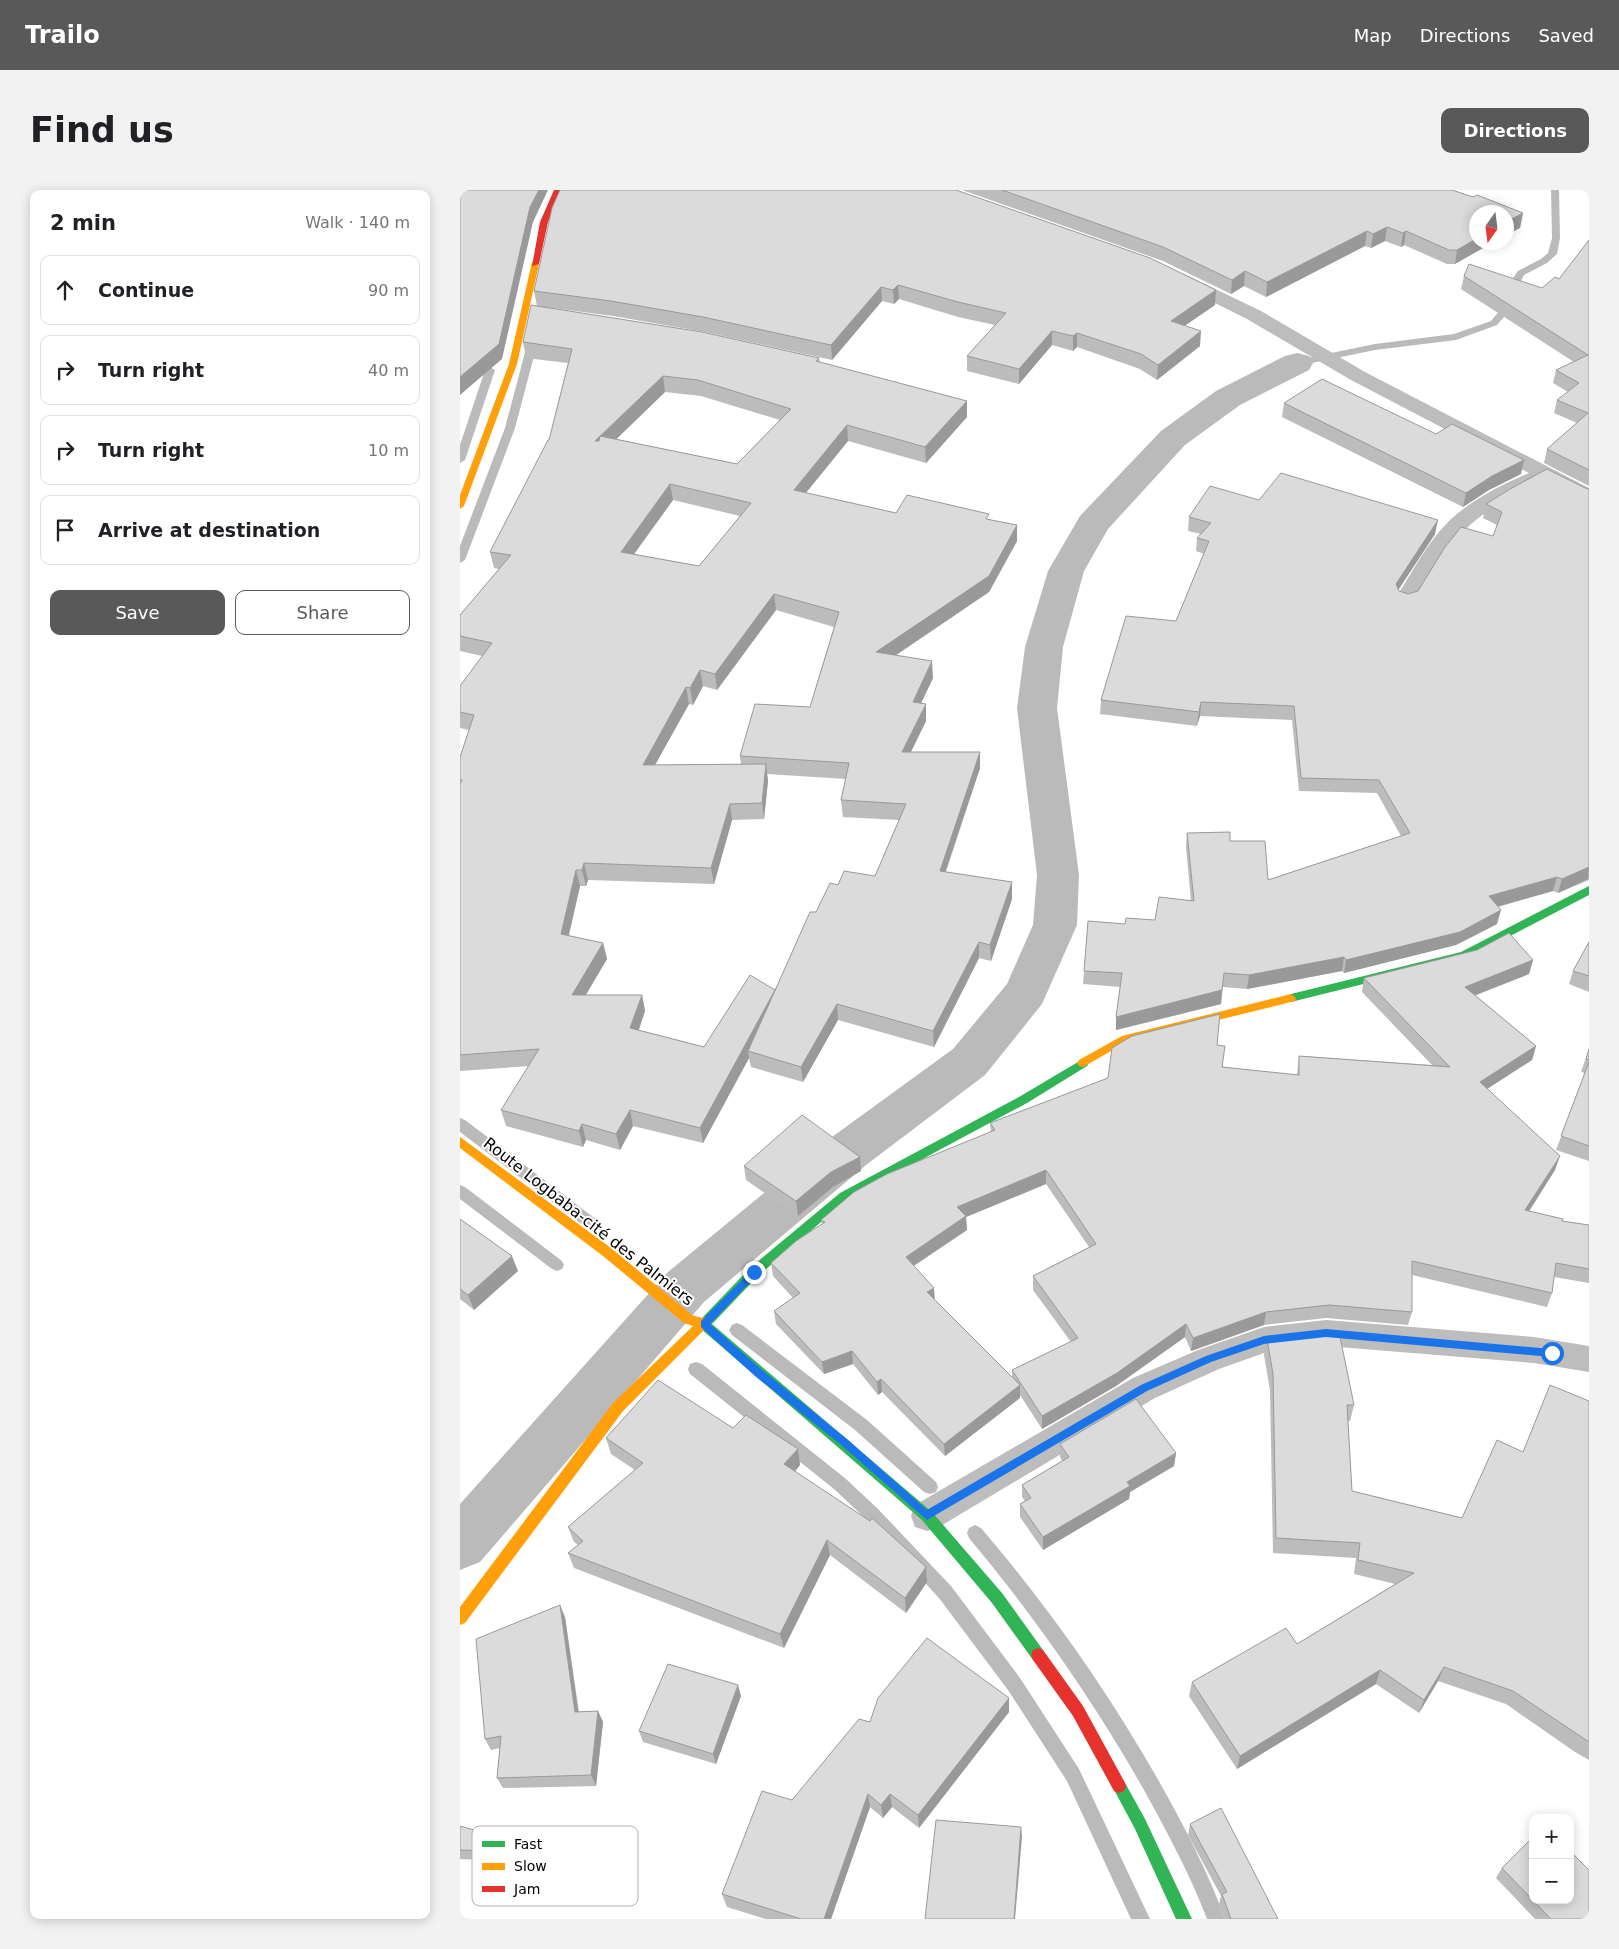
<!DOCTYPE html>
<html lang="en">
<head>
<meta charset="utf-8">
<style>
	:root { --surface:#fff; --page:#f2f2f2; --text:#202124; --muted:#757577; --line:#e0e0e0; --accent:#595959 }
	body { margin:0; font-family:"DejaVu Sans",sans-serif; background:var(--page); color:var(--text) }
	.controls { position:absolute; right:15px; bottom:15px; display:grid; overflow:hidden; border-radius:10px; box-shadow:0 2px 12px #0003 }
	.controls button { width:45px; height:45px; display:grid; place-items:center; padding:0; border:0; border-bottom:1px solid var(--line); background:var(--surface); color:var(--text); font:25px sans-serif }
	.compass { position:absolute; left:1009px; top:15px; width:45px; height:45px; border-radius:50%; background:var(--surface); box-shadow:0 2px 12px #0003; rotate:194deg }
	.stop { position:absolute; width:15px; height:15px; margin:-11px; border:4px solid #1a73e8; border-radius:50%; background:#fff }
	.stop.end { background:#1a73e8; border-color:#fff; box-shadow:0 1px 5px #0008 }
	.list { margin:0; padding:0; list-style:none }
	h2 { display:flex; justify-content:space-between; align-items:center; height:65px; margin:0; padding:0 20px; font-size:21px }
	h2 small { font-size:16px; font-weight:400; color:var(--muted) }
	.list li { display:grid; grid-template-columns:32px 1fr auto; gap:15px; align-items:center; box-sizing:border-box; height:70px; margin:0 10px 10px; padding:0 10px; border:1px solid var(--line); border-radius:10px }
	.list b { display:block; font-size:19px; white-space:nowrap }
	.list em { font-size:16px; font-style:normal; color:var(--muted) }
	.actions { display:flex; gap:10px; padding:15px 20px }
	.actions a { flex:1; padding:11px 0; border:1px solid var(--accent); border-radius:10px; text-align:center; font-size:18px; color:var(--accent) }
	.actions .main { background:var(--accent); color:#fff }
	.icon { flex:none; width:28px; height:28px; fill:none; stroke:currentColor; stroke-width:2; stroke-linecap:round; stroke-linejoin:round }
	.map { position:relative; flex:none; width:1129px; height:1729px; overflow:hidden; border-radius:10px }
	header { display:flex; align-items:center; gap:30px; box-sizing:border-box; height:70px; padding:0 25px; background:var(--accent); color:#fff }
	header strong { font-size:24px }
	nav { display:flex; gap:28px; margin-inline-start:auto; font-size:18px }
	.intro { display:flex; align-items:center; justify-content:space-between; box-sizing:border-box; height:120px; padding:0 30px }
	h1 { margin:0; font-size:35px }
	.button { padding:12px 22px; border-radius:10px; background:var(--accent); color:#fff; font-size:18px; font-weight:700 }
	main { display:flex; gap:30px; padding:0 30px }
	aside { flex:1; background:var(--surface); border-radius:10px; box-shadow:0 2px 12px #0003 }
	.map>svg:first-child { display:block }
</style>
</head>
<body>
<header>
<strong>Trailo</strong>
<nav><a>Map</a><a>Directions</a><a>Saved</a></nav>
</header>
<div class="intro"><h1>Find us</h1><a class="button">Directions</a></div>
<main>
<aside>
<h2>2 min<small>Walk · 140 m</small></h2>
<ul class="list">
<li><svg class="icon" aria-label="ahead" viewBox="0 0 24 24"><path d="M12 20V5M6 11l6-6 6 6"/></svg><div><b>Continue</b></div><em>90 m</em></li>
<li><svg class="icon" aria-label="right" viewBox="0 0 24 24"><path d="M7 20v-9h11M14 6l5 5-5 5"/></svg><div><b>Turn right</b></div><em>40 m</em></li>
<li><svg class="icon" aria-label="right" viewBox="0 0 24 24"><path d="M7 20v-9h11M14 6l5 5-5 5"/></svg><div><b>Turn right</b></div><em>10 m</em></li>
<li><svg class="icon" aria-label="arrive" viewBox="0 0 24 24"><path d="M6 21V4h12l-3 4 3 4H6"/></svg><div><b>Arrive at destination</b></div></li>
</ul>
<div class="actions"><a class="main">Save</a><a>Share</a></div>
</aside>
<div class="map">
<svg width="1129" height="1729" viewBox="0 0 1129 1729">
	<rect width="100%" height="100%" fill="#fff"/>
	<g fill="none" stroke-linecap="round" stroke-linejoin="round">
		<path fill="#bababa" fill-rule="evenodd" d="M 1091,0 L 1099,0 L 1100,48 L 1097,64 L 1087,73 L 1064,85 L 1059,94 L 1050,120 L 1037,135 L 996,150 L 915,160 L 837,176 L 832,173 L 837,170 L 915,154 L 994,144 L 1031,131 L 1041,119 L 1049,94 L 1058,81 L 1081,69 L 1088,63 L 1092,48 Z
			M 73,148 L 78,151 L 55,238 L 5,370 L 0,373 L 0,356 L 45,238 L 68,151 Z
			M 30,177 L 35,180 L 5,270 L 0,273 L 0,255 L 25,180 Z
			M 0,928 L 5,930 L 137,1030 L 139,1034 L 137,1038 L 132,1040 L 127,1038 L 0,942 Z
			M 0,995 L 5,997 L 102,1071 L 104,1075 L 102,1079 L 97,1081 L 92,1079 L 0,1009 Z
			M 277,1133 L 282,1135 L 407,1230 L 476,1292 L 478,1297 L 476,1302 L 470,1304 L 464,1302 L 395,1240 L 272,1145 L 269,1140 L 272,1135 Z
			M 236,1172 L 242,1174 L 386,1289 L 418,1319 L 491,1396 L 560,1488 L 619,1579 L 690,1729 L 671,1729 L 607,1591 L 548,1500 L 479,1408 L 406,1329 L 374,1299 L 230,1184 L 228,1179 L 230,1174 Z
			M 515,1335 L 521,1338 C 587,1415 645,1497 696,1586 C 722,1632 747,1679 765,1729 L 747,1729 C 730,1684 707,1642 684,1600 C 633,1510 575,1427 509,1348 L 507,1343 L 509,1338 Z"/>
		<path fill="#bababa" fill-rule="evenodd" d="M 837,163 L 849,166 L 853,173 L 849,180 L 780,215 L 725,255 L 648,339 L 624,381 L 603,457 L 597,518 L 619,685 L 617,735 L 582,814 L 525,885 L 406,975 L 244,1112 L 20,1372 L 0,1380 L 0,1314 L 208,1082 L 372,947 L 493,859 L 547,794 L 573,735 L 577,685 L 557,518 L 565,457 L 588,381 L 620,326 L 701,241 L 756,201 L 825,166 Z"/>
		<path fill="#bdbdbd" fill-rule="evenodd" d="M 722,83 L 801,121 L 905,182 L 1129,298 L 1129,312 L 1122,310 L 1085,291 C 1056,304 1026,318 1004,341 C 983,362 970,390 954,414 L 946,416 L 938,414 L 935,409 C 952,383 967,352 990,330 C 1013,309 1041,295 1069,283 L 891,190 L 787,129 L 715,93 L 713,89 L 715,85 Z
			M 866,1130 L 1074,1147 L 1129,1156 L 1129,1182 L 1074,1173 L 866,1156 L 804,1163 L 759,1179 L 695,1208 L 479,1337 L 467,1341 L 455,1337 L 451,1326 L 455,1315 L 673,1188 L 738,1160 L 804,1137 Z"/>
		<path fill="#30b455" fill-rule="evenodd" d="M 1129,696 L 1129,705 L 1008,768 L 831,812 L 826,808 L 831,804 L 1001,762 Z
			M 623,869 L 627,870 L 629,873 L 627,876 L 567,913 L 388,1009 L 298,1086 L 252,1134 L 472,1322 L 542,1403 L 583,1460 L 585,1465 L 583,1470 L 578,1472 L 573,1470 L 532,1413 L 462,1330 L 240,1138 L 233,1136 L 231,1132 L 233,1128 L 237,1127 L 242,1128 L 290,1078 L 380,1003 L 559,907 Z
			M 659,1589 L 664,1591 L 685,1629 L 732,1729 L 716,1729 L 675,1639 L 652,1596 L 654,1591 Z"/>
		<path fill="#ff9f0a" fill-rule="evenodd" d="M 72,72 L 79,74 L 57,174 L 4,316 L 0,319 L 0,305 L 49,174 Z
			M 831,804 L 836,808 L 835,811 L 665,853 L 623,877 L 619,876 L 617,873 L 619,870 L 662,846 Z
			M 0,947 L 151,1058 L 232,1125 L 241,1128 L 247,1126 L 251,1127 L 253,1131 L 163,1221 L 5,1433 L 0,1435 L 0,1417 L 153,1213 L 233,1136 L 224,1133 L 143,1066 L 0,958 Z"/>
		<path fill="#e5322d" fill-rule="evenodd" d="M 94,0 L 102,0 L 88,32 L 79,74 L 72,76 L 80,32 Z
			M 578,1458 L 583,1460 L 623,1516 L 664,1591 L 666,1596 L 664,1601 L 659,1603 L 654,1601 L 613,1526 L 573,1470 L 571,1465 L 573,1460 Z"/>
	</g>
	<path fill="#bcbcbc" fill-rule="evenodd" d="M 100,0 L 756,100 L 755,115 L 724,136 L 740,156 L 697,190 L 680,179 L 617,157 L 613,161 L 592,155 L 559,194 L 507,181 L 507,166 L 535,135 L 498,127 L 439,109 L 434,114 L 422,111 L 372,170 L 245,142 L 153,126 L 85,117 L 359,168 L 360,172 L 507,227 L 466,273 L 388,251 L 346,303 L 436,323 L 529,330 L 557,335 L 557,351 L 529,402 L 436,465 L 473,488 L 461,513 L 466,531 L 451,562 L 520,562 L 520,578 L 486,682 L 552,692 L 552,709 L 531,771 L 519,768 L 474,857 L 378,830 L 343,892 L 291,877 L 289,868 L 243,953 L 173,936 L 160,960 L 126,950 L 123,957 L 46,936 L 41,920 L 69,876 L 0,881 L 0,567 L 9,540 L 0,538 L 0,496 L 22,466 L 0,461 L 0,425 L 39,379 L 34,378 L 30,362 L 89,250 L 108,173 L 66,168 L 63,152 L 77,116 L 74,101 ZM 205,202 L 241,206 L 320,230 L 277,274 L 156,249 ZM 213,310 L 280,326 L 239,376 L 174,364 ZM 316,420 L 374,437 L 350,517 L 280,566 L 281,574 L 195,575 L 229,514 L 233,515 L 243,496 L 257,500 ZM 307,584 L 386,589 L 381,610 L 383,627 L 439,630 L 415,686 L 356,722 L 315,800 L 244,857 L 179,840 L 185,821 L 182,805 L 126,805 L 147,769 L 143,753 L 109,746 L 120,696 L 126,696 L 128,690 L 254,694 L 272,630 L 304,629 L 308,591 Z
		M 502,0 L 992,0 L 1063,23 L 1060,38 L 1046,45 L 1046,22 L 995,74 L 987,74 L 944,55 L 941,57 L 925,51 L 911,58 L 905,56 L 806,107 L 784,96 L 771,104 L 703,71 Z
		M 1129,50 L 1129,296 L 1084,273 L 1087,259 L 1117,233 L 1094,223 L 1097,210 L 1108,202 L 1093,193 L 1096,180 L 1114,172 L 1001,99 L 1004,86 L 1082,98 L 1099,89 Z
		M 824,213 L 976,244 L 1061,284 L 1029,300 L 1003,317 L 822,227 Z
		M 1125,298 L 1129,299 L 1129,690 L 1098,703 L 1093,701 L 1038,717 L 1037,734 L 996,755 L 884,783 L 882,781 L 787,799 L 763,797 L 761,814 L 656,840 L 661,797 L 623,794 L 624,781 L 665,734 L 695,730 L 731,711 L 726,657 L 727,643 L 770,651 L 808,690 L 941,646 L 917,603 L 839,601 L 832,530 L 740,526 L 737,536 L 640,524 L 641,510 L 716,431 L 744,364 L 736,361 L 737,348 L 741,344 L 728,341 L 729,327 L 799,310 L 975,344 L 938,400 L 939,401 L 948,404 L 958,401 L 1033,346 L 1037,335 L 1023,328 L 1026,314 Z
		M 1129,752 L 1129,802 L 1109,794 L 1113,781 Z
		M 1073,770 L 1069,784 L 1015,805 L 1076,856 L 1072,870 L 1027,899 L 1095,980 L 1069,1021 L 1102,1031 L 1129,1035 L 1129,1093 L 1094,1087 L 1092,1103 L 1087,1117 L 952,1085 L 952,1122 L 948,1135 L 866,1128 L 804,1135 L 731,1161 L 725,1147 L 656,1196 L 582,1239 L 560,1205 L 560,1208 L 485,1266 L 422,1202 L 418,1205 L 393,1174 L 364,1184 L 316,1134 L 314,1121 L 333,1108 L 313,1086 L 311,1073 L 362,1034 L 361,1030 L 531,942 L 530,933 L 757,855 L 763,877 L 837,885 L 839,866 L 972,875 L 902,802 L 904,788 ZM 586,994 L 629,1057 L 573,1086 L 573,1100 L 611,1152 L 552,1180 L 552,1188 L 475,1110 L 454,1076 L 507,1040 L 506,1027 Z
		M 1129,859 L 1129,971 L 1096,960 L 1125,883 L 1121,882 Z
		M 400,967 L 401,981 L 373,997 L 338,1026 L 286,990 L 284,976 Z
		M 0,1029 L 58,1081 L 14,1120 L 0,1109 Z
		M 807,1149 L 894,1215 L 890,1231 L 888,1231 L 892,1301 L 1002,1328 L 1063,1262 L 1129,1211 L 1129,1570 L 1115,1562 L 1046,1514 L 978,1491 L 959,1523 L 916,1494 L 777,1579 L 729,1506 L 732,1492 L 837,1454 L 935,1394 L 894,1384 L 896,1368 L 813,1363 L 810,1200 L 804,1165 Z
		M 273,1238 L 338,1259 L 340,1275 L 335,1281 L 466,1377 L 467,1392 L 446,1423 L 370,1365 L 324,1458 L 114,1378 L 108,1363 L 118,1355 L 114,1352 L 108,1337 L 175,1280 L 151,1264 L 146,1248 Z
		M 600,1254 L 716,1263 L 714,1276 L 670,1302 L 669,1309 L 583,1360 L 560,1327 L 560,1314 L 565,1311 L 562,1307 L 562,1295 L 602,1271 L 600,1267 Z
		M 105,1427 L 119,1522 L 138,1521 L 143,1532 L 136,1596 L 43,1598 L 37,1588 L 40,1558 L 31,1560 L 25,1549 Z
		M 281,1506 L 256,1574 L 183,1552 L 179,1541 Z
		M 549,1522 L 459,1638 L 432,1617 L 423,1628 L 410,1617 L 371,1729 L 306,1729 L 267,1717 L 262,1704 L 332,1610 L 410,1532 Z
		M 730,1634 L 818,1729 L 765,1729 L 759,1714 L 761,1706 L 728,1645 Z
		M 0,1636 L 42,1656 L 40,1671 L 0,1669 Z
		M 1042,1678 L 1129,1729 L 1075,1729 L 1036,1688 Z"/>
	<path fill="#999" d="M 79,0 L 88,0 L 73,32 L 42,169 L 0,205 L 0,187 L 70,17 Z
		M 1063,23 L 1060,38 L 1046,45 L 1046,32 Z
		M 927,37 L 925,51 L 911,58 L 913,44 Z
		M 907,41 L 905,56 L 806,107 L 807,92 Z
		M 946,41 L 944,55 L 941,57 L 943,43 Z
		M 1016,49 L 1016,52 L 1034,52 L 995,74 L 997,60 Z
		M 785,81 L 784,96 L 771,104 L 772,90 Z
		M 438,95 L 439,109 L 434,114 L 433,100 Z
		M 421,97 L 422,111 L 372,170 L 371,155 Z
		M 756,100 L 755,115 L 710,146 L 711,131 Z
		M 592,141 L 592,155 L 559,194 L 559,179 Z
		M 741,141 L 740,156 L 697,190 L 698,175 Z
		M 617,143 L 617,157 L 613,161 L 613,146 Z
		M 203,186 L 205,202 L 138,267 L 135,251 Z
		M 507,211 L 507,227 L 466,273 L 465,257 Z
		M 387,235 L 388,251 L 335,316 L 334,300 Z
		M 1064,270 L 1061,284 L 1029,300 L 1003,317 L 1006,303 L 1032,286 Z
		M 210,294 L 213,310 L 164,378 L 161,362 Z
		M 978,330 L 975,344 L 933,408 L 936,394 Z
		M 557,335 L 557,351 L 529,402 L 417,478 L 416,462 Z
		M 314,404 L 316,420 L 257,500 L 255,484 Z
		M 472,471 L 473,488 L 454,528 L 453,512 Z
		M 240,480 L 243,496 L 233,515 L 230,498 Z
		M 226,497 L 229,514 L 186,591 L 183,575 Z
		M 741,512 L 740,526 L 737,536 L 739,522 Z
		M 466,514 L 466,531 L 443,578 L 442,562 Z
		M 520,562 L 520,578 L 480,697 L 480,681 Z
		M 306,574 L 308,591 L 304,629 L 302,613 Z
		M 270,614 L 272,630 L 254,694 L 251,678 Z
		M 124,673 L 128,690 L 126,696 L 122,680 Z
		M 1129,677 L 1128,689 L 1098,703 L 1102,689 Z
		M 116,680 L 120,696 L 105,760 L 101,744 Z
		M 1097,687 L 1093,701 L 1025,720 L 1029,706 Z
		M 552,692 L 552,709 L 531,771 L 530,755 Z
		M 1041,720 L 1037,734 L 996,755 L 884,783 L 886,770 Z
		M 519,752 L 519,768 L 474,857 L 473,841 Z
		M 143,753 L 147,769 L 116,821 L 112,805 Z
		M 884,767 L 882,781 L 787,799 L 789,785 Z
		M 1073,770 L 1069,784 L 1001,811 L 1005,797 Z
		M 315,800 L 288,861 L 289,868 L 243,953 L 240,938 Z
		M 762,800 L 761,814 L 656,840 L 656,827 Z
		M 182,805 L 185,821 L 174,853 L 170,838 Z
		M 377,814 L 378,830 L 343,892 L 341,877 Z
		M 1076,856 L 1072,870 L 1016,906 L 1020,892 Z
		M 170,920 L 173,936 L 160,960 L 156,944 Z
		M 122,934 L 126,950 L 123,957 L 119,941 Z
		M 1100,966 L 1095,980 L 1061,1034 L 1065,1020 Z
		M 400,967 L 401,981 L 373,997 L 338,1026 L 336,1011 L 371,982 Z
		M 586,980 L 586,994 L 506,1027 L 507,1040 L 447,1080 L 446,1067 L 497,1017 Z
		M 52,1066 L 58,1081 L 14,1120 L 8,1105 Z
		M 474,1098 L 475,1111 L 467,1102 Z
		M 806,1122 L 804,1135 L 731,1161 L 733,1148 Z
		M 726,1134 L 725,1147 L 656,1196 L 582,1239 L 582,1226 Z
		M 392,1161 L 393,1174 L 364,1184 L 362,1172 Z
		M 421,1189 L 422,1202 L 418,1205 L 417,1192 Z
		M 560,1195 L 560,1208 L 485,1266 L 484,1254 Z
		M 338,1259 L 340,1275 L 328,1290 L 324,1274 Z
		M 716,1263 L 714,1276 L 670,1302 L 669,1309 L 583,1360 L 583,1347 L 667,1292 Z
		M 367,1350 L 370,1365 L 324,1458 L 320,1444 Z
		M 466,1377 L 467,1392 L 446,1423 L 445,1408 Z
		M 100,1415 L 105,1427 L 120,1534 L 115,1522 Z
		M 984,1477 L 978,1491 L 959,1523 L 964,1510 Z
		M 920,1480 L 916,1494 L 777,1579 L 780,1566 Z
		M 278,1495 L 281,1506 L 256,1574 L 253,1564 Z
		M 549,1508 L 549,1522 L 459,1638 L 458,1625 Z
		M 138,1521 L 143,1532 L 136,1596 L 131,1585 Z
		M 408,1604 L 410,1617 L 371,1729 L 364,1729 Z
		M 430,1604 L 432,1617 L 423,1628 L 421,1615 Z
		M 561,1637 L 562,1647 L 555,1729 L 554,1729 Z
		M 36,1646 L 42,1656 L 40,1671 L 34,1661 Z"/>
	<path fill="#dbdbdb" stroke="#999" fill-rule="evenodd" d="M 0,0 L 79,0 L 70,17 L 39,154 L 0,187 Z
		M 100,0 L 496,0 L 690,68 L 756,100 L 711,131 L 741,141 L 698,175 L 681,164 L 617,143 L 613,146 L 592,141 L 559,179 L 507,166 L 546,123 L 498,112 L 438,95 L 433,100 L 421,97 L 371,155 L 243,127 L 151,111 L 74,101 L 92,18 Z
		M 542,0 L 992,0 L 1013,7 L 1017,5 L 1063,23 L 1046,32 L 1046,22 L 1016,22 L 1016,49 L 997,60 L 989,60 L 946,41 L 943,43 L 927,37 L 913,44 L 907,41 L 807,92 L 785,81 L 772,90 L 703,57 Z
		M 1129,50 L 1129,280 L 1087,259 L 1128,223 L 1097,210 L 1119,193 L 1096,180 L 1128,165 L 1004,86 L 1009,74 L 1082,98 L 1095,87 L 1099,89 Z
		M 71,115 L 242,142 L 359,168 L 356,171 L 507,211 L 465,257 L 387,235 L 334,300 L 436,323 L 447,305 L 529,324 L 526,329 L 557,335 L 529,386 L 416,462 L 472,471 L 453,512 L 466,514 L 442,562 L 520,562 L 480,681 L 552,692 L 530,755 L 519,752 L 473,841 L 377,814 L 341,877 L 288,861 L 350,722 L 356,722 L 370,693 L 378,695 L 384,681 L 415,686 L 446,614 L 381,610 L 389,573 L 280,566 L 295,514 L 350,517 L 379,422 L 314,404 L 255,484 L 240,480 L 230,498 L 226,497 L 183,575 L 306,574 L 302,613 L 270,614 L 251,678 L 124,673 L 122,680 L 116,680 L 101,744 L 143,753 L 112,805 L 182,805 L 170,838 L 244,857 L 290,785 L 315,800 L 240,938 L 170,920 L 156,944 L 122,934 L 119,941 L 41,920 L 79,859 L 0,865 L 0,594 L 2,590 L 0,590 L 0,567 L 14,525 L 0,522 L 0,496 L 32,453 L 0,446 L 0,425 L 51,365 L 30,362 L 88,250 L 89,250 L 112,159 L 63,152 ZM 203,186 L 238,190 L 331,219 L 277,274 L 140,246 L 139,251 L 135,251 ZM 210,294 L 291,313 L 239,376 L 161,362 Z
		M 862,189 L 976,244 L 992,234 L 1064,270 L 1032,286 L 1006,303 L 824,213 Z
		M 1087,279 L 1125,298 L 1129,299 L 1129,677 L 1102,689 L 1097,687 L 1029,706 L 1041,720 L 1000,742 L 886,770 L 884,767 L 789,785 L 764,783 L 762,800 L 656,827 L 662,783 L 624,781 L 628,731 L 665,734 L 666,728 L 695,730 L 699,707 L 734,711 L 727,643 L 770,642 L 770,651 L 805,651 L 808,690 L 950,643 L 919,590 L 841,588 L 834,516 L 741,512 L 739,522 L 641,510 L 666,426 L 716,431 L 749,351 L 737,348 L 751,333 L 729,327 L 750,296 L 799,310 L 821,283 L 978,330 L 936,394 L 939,401 L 948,404 L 958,401 L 985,357 L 1001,337 L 1033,346 L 1042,322 L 1026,314 L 1050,299 Z
		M 1049,743 L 1073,770 L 1005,797 L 1076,856 L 1020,892 L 1100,966 L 1065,1020 L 1103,1029 L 1102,1031 L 1129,1035 L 1129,1079 L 1096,1073 L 1092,1103 L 952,1071 L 952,1122 L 869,1115 L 806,1122 L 733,1148 L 726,1134 L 657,1183 L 582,1226 L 552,1180 L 618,1148 L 573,1086 L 636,1054 L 586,980 L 497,1017 L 506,1026 L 446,1067 L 474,1098 L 467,1102 L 560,1195 L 484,1254 L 421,1189 L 417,1192 L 392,1161 L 362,1172 L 314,1121 L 340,1103 L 311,1073 L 336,1051 L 365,1032 L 361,1030 L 394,1002 L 427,984 L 535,940 L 530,933 L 648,888 L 652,858 L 672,846 L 760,824 L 757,855 L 765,856 L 762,877 L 839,885 L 839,866 L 990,877 L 904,788 L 1017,760 Z
		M 1129,752 L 1129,786 L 1113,781 Z
		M 1129,859 L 1129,870 L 1126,869 Z
		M 1129,872 L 1129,956 L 1101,946 Z
		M 342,925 L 400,967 L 371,982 L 336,1011 L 284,976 Z
		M 0,1029 L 52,1066 L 8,1105 L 0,1099 Z
		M 870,1142 L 879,1142 L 894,1215 L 887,1215 L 892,1301 L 1002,1328 L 1037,1250 L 1063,1262 L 1090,1195 L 1129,1211 L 1129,1552 L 1053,1501 L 984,1477 L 964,1510 L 920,1480 L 780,1566 L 732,1492 L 826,1438 L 837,1454 L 954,1383 L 898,1370 L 900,1353 L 816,1348 L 813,1184 L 807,1149 Z
		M 198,1190 L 273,1238 L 286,1225 L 338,1259 L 324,1274 L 410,1331 L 412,1328 L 466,1377 L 445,1408 L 367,1350 L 320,1444 L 108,1363 L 123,1351 L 108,1337 L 183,1273 L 146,1248 Z
		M 676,1209 L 716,1263 L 667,1292 L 670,1296 L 583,1347 L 560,1314 L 571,1308 L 562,1295 L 609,1267 L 600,1254 Z
		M 100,1415 L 115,1522 L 138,1521 L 131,1585 L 37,1588 L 41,1546 L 25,1549 L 16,1449 Z
		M 467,1448 L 549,1508 L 458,1625 L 430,1604 L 421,1615 L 408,1604 L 364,1729 L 341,1729 L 262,1704 L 302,1601 L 332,1610 L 399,1529 L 410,1532 L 418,1508 Z
		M 208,1474 L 278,1495 L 253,1564 L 179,1541 Z
		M 761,1618 L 818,1729 L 771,1729 L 762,1704 L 767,1702 L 730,1634 Z
		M 476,1630 L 561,1637 L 554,1729 L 465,1729 Z
		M 0,1636 L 36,1646 L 34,1661 L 0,1660 Z
		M 1073,1647 L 1073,1710 L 1110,1710 L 1110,1661 L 1129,1680 L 1129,1729 L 1091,1729 L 1042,1678 Z"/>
	<path fill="#1a73e8" d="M 294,1078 L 298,1079 L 298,1084 L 250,1134 L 302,1180 L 387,1249 L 467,1320 L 681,1195 L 746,1166 L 804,1146 L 866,1139 L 1092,1159 L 1096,1163 L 1092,1167 L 866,1147 L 804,1154 L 751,1172 L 687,1201 L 467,1330 L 380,1254 L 295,1186 L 241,1137 L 241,1131 Z"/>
	<g text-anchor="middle" stroke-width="4" stroke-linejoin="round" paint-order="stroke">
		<g font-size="16" fill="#000" stroke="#fff">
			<text transform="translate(129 1031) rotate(38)" y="6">Route Logbaba-cité des Palmiers</text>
		</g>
	</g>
	<rect x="12" y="1636" width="166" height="80" rx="8" fill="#fff" stroke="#b2b2b2" stroke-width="1"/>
	<rect x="22" y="1651" width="23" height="6" fill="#30b455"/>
	<rect x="22" y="1673" width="23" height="7" fill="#ff9f0a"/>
	<rect x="22" y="1696" width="23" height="6" fill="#e5322d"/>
	<g font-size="14" fill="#000">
		<text x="54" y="1659">Fast</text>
		<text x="54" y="1681">Slow</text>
		<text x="54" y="1704">Jam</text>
	</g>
</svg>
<div class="controls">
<button>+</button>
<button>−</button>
</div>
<svg class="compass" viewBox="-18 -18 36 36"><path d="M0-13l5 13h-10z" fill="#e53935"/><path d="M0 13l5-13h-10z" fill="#757577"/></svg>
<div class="stop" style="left:1092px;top:1163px"></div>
<div class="stop end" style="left:294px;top:1082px"></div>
</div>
</main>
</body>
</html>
